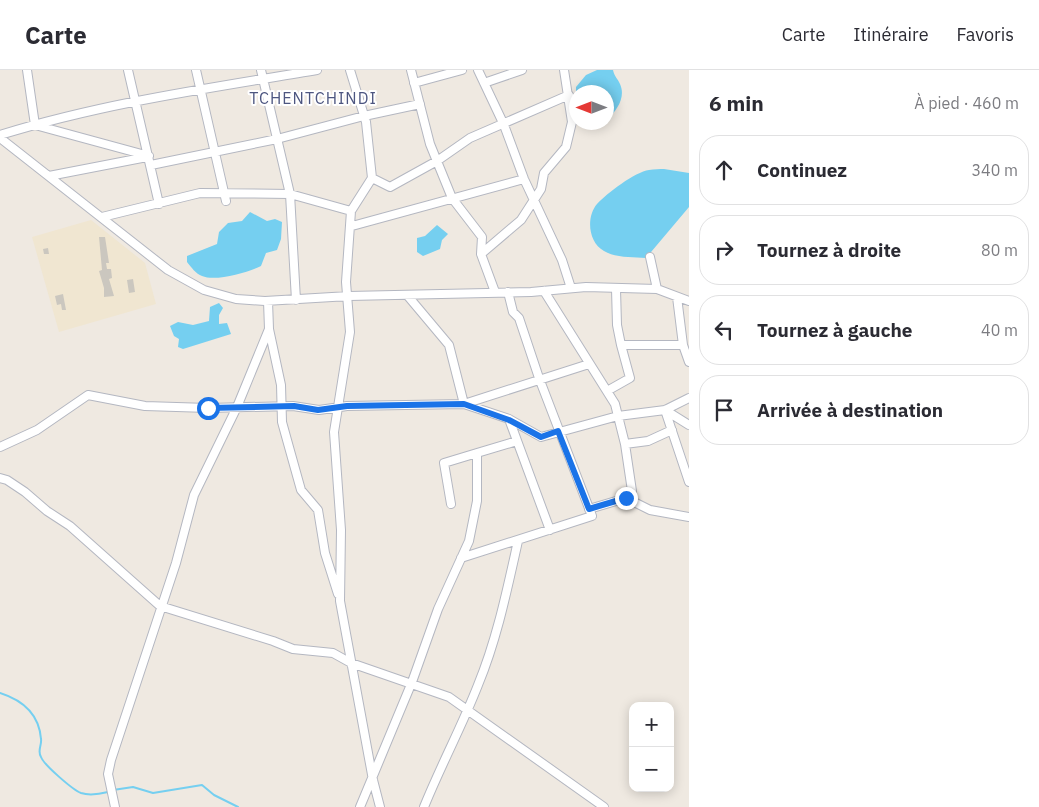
<!DOCTYPE html>
<html lang="fr">
<head>
<meta charset="utf-8">
<style>
	:root { --surface:#fff; --page:#f7f7f7; --text:#2b2b33; --muted:#7c7c81; --line:#e1e1e2 }
	body { margin:0; font-family:"IBM Plex Sans",sans-serif; background:var(--page); color:var(--text) }
	.controls { position:absolute; right:15px; bottom:15px; display:grid; overflow:hidden; border-radius:10px; box-shadow:0 2px 12px #0003 }
	.controls button { width:45px; height:45px; display:grid; place-items:center; padding:0; border:0; border-bottom:1px solid var(--line); background:var(--surface); color:var(--text); font:25px sans-serif }
	.compass { position:absolute; left:569px; top:15px; width:45px; height:45px; border-radius:50%; background:var(--surface); box-shadow:0 2px 12px #0003; rotate:270deg }
	.stop { position:absolute; width:15px; height:15px; margin:-11px; border:4px solid #1a73e8; border-radius:50%; background:#fff }
	.stop.end { background:#1a73e8; border-color:#fff; box-shadow:0 1px 5px #0008 }
	.list { margin:0; padding:0; list-style:none }
	h2 { display:flex; justify-content:space-between; align-items:center; height:65px; margin:0; padding:0 20px; font-size:21px }
	h2 small { font-size:16px; font-weight:400; color:var(--muted) }
	.list li { display:grid; grid-template-columns:32px 1fr auto; gap:15px; align-items:center; box-sizing:border-box; height:70px; margin:0 10px 10px; padding:0 10px; border:1px solid var(--line); border-radius:20px }
	.list b { display:block; font-size:19px; white-space:nowrap }
	.list em { font-size:16px; font-style:normal; color:var(--muted) }
	.icon { flex:none; width:28px; height:28px; fill:none; stroke:currentColor; stroke-width:2; stroke-linecap:round; stroke-linejoin:round }
	.map { position:relative; flex:none; width:689px; height:737px; overflow:hidden }
	header { display:flex; align-items:center; gap:30px; box-sizing:border-box; height:70px; padding:0 25px; background:var(--surface); border-bottom:1px solid var(--line) }
	header strong { font-size:24px }
	nav { display:flex; gap:28px; margin-inline-start:auto; font-size:18px }
	main { display:flex }
	aside { flex:1; background:var(--surface) }
	.map>svg:first-child { display:block }
</style>
</head>
<body>
<header>
<strong>Carte</strong>
<nav><a>Carte</a><a>Itinéraire</a><a>Favoris</a></nav>
</header>
<main>
<div class="map">
<svg width="689" height="737" viewBox="0 0 689 737">
	<rect width="100%" height="100%" fill="#efe9e1"/>
	<path fill="#f0e6d1" d="M 91,150 L 145,193 L 156,234 L 59,262 L 32,167 Z"/>
	<path fill="#75cff0" d="M 597,0 L 613,0 C 614,6 618,9 620,14 C 626,27 617,41 607,49 L 606,22 L 576,22 L 576,50 L 576,17 L 586,5 Z
		M 664,99 L 689,103 L 689,137 L 646,188 C 632,187 616,188 604,181 C 588,172 586,147 597,134 C 607,123 635,102 649,100 C 654,99 660,99 664,99 Z
		M 250,142 L 267,151 L 275,149 L 282,152 L 281,169 L 277,180 L 266,183 L 261,196 C 248,202 216,212 202,206 C 196,204 191,197 187,192 L 187,186 L 217,174 L 219,162 L 228,153 L 242,151 Z
		M 437,155 L 448,164 L 442,170 L 440,179 L 423,186 L 417,182 L 417,168 L 425,166 Z
		M 219,233 L 223,238 L 219,245 L 219,254 L 227,253 L 231,264 L 183,279 L 178,277 L 179,269 L 174,266 L 170,256 L 178,252 L 193,255 L 209,251 L 210,237 Z"/>
	<g fill="none" stroke-linecap="round" stroke-linejoin="round">
		<path stroke="#75cff0" stroke-width="2" d="M 0,623 C 22,630 39,643 41,669 C 42,675 37,681 41,687 C 44,695 73,720 81,723 C 90,726 100,724 108,722
			M 113,720 L 133,717 L 153,723 L 202,715 L 214,725 L 238,737"/>
	</g>
	<path fill="#cbc7bf" d="M 99,167 L 105,167 L 109,193 L 106,193 L 107,199 L 111,199 L 112,208 L 109,209 L 114,226 L 104,227 L 104,218 L 99,201 L 102,200 Z
		M 48,178 L 49,184 L 44,184 L 43,179 Z
		M 133,209 L 135,222 L 129,223 L 127,210 Z
		M 63,224 L 66,240 L 62,240 L 61,234 L 57,235 L 55,226 Z"/>
	<g fill="none" stroke-linecap="round" stroke-linejoin="round">
		<defs>
			<path id="minor" d="M 27,0 L 35,55 L 149,86
				M 128,0 L 159,134
				M 196,0 L 226,131
				M 261,0 L 290,124 L 296,230
				M 350,0 L 366,52 L 372,108 L 351,141 L 346,212 L 350,262 L 334,362 L 341,460 L 340,531 L 373,710 L 380,737
				M 411,0 L 430,74 L 452,128 L 482,167 L 481,184
				M 478,0 L 504,55 L 524,109 L 562,190 L 571,218
				M 414,13 L 462,0
				M 484,13 L 522,0
				M 0,65 C 103,33 210,18 317,0
				M 0,68 L 168,200 L 204,220 L 236,229 L 265,231 L 349,226 L 531,222 L 586,217 L 657,219 L 689,231
				M 151,95 L 277,69 L 364,46 L 420,34
				M 49,106 L 147,87
				M 372,108 L 390,117 L 437,91 L 470,68 L 569,25
				M 102,147 L 200,123 L 290,124 L 351,141
				M 352,156 L 524,109
				M 650,187 L 657,219
				M 616,219 L 617,255 L 621,275 L 683,275 L 689,292
				M 544,221 L 615,334 L 625,374 L 632,421 L 626,428 L 589,439
				M 495,222 L 481,184 L 521,150 L 541,119 L 544,103 L 566,77 L 572,52 L 564,0
				M 407,225 L 449,275 L 464,334 L 509,349 L 541,367 L 618,346 L 665,340 L 689,328
				M 677,227 L 683,275
				M 269,259 L 281,315 L 282,352 L 287,370 L 301,420 L 318,440 L 325,483 L 338,524
				M 607,321 L 630,308 L 621,275
				M 665,340 L 689,412
				M 665,340 L 689,355
				M 509,349 L 550,460
				M 625,374 L 648,371 L 672,360
				M 0,377 L 37,360 L 88,325 L 145,336 L 208,338 L 293,336 L 319,340 L 347,336 L 464,334 L 589,294
				M 0,408 L 7,410 L 25,422 L 47,441 L 70,456 L 160,536 L 273,571 L 293,579 L 333,583 L 351,593 L 449,627 L 604,737
				M 626,428 L 650,440 L 689,447
				M 451,434 L 444,393 L 477,383
				M 461,488 L 592,446 L 539,308 L 519,248 L 513,242 L 508,222
				M 115,737 L 108,704 L 111,690 L 176,493 L 194,425 L 237,337 L 269,259 L 268,231
				M 360,737 L 412,612 L 438,539 L 469,471 L 477,431 L 477,383 L 517,371
				M 424,737 C 441,695 462,656 478,615 C 497,569 507,520 518,471"/>
		</defs>
		<use href="#minor" stroke="#b4b7c1" stroke-width="10"/>
		<use href="#minor" stroke="#fff" stroke-width="8"/>
	</g>
	<g fill="none" stroke-linecap="round" stroke-linejoin="round">
		<path stroke="#1a73e8" stroke-width="6" d="M 208,338 L 294,336 L 318,340 L 347,336 L 464,334 L 509,350 L 541,367 L 558,361 L 589,439 L 626,428"/>
	</g>
	<g text-anchor="middle" stroke-width="4" stroke-linejoin="round" paint-order="stroke">
		<g font-size="16" letter-spacing="1" fill="#4d5680" stroke="#fff">
			<text x="313" y="34">TCHENTCHINDI</text>
		</g>
	</g>
</svg>
<div class="controls">
<button>+</button>
<button>−</button>
</div>
<svg class="compass" viewBox="-18 -18 36 36"><path d="M0-13l5 13h-10z" fill="#e53935"/><path d="M0 13l5-13h-10z" fill="#7c7c81"/></svg>
<div class="stop" style="left:208px;top:338px"></div>
<div class="stop end" style="left:626px;top:428px"></div>
</div>
<aside>
<h2>6 min<small>À pied · 460 m</small></h2>
<ul class="list">
<li><svg class="icon" aria-label="ahead" viewBox="0 0 24 24"><path d="M12 20V5M6 11l6-6 6 6"/></svg><div><b>Continuez</b></div><em>340 m</em></li>
<li><svg class="icon" aria-label="right" viewBox="0 0 24 24"><path d="M7 20v-9h11M14 6l5 5-5 5"/></svg><div><b>Tournez à droite</b></div><em>80 m</em></li>
<li><svg class="icon" aria-label="left" viewBox="0 0 24 24"><path d="M17 20v-9H6M10 6l-5 5 5 5"/></svg><div><b>Tournez à gauche</b></div><em>40 m</em></li>
<li><svg class="icon" aria-label="arrive" viewBox="0 0 24 24"><path d="M6 21V4h12l-3 4 3 4H6"/></svg><div><b>Arrivée à destination</b></div></li>
</ul>
</aside>
</main>
</body>
</html>
